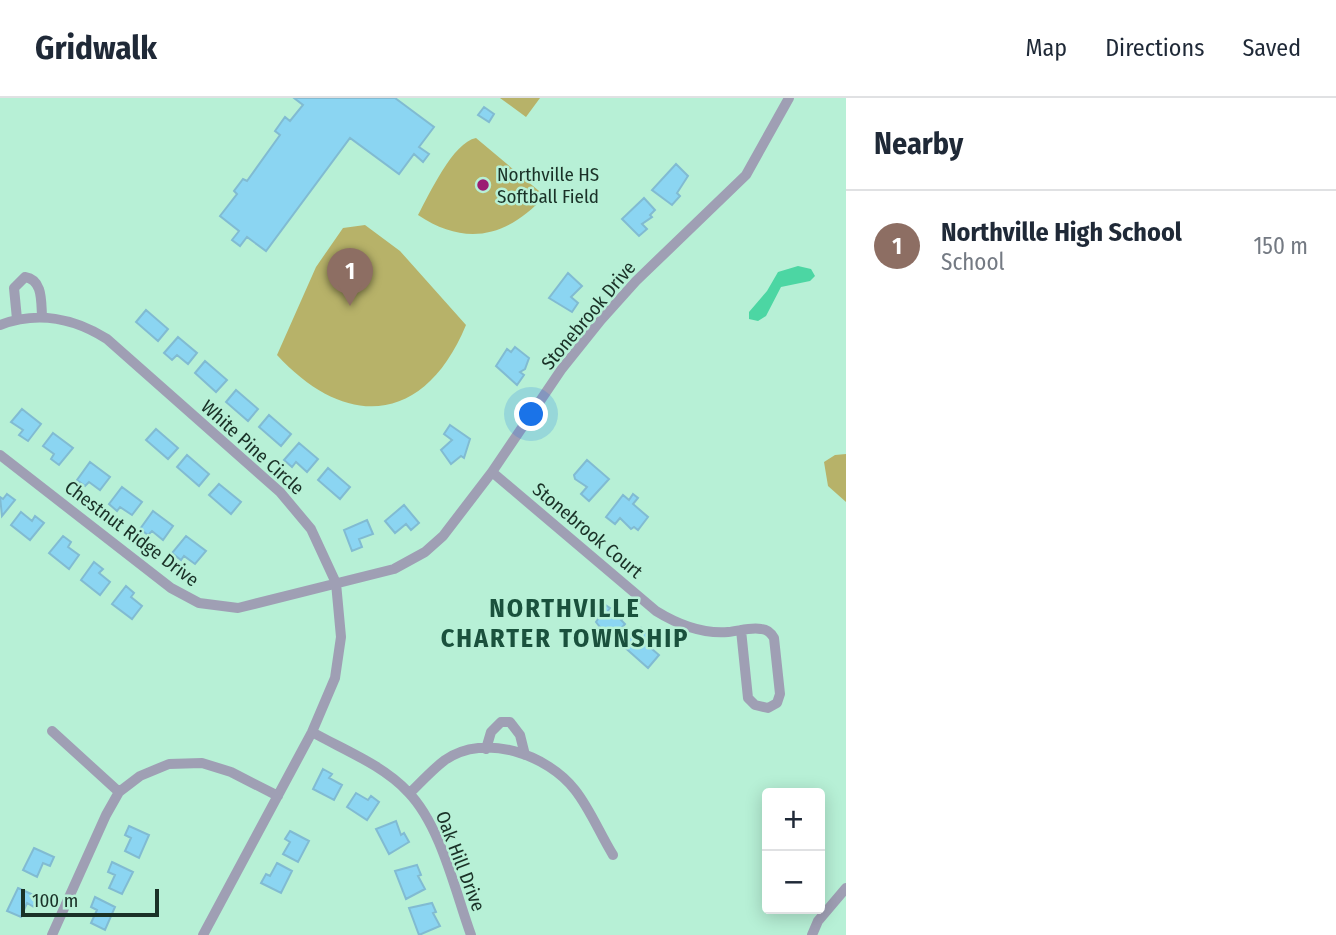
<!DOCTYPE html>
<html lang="en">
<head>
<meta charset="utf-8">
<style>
	:root { --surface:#fff; --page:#f6f6f7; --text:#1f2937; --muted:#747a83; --line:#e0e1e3; --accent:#b45309 }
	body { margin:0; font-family:"Fira Sans Condensed",sans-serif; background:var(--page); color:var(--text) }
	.controls { position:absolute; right:21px; bottom:21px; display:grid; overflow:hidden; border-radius:7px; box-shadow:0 4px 18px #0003 }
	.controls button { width:63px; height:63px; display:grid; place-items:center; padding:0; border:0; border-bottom:2px solid var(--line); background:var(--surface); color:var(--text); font:35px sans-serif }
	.scale { position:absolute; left:21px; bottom:18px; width:138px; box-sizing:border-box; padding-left:7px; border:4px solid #1a3127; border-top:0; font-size:19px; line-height:24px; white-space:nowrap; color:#1a3127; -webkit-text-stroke:5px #b7f0d6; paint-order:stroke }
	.you { position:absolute; left:532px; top:317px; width:24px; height:24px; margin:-18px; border:5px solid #fff; border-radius:50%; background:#1a73e8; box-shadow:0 0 0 10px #1a73e833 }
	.badge { display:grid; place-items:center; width:46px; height:46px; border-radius:50%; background:var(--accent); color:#fff; font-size:23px; font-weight:700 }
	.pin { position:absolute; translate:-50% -58px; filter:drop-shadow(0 2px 4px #0008) }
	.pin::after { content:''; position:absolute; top:37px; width:24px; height:21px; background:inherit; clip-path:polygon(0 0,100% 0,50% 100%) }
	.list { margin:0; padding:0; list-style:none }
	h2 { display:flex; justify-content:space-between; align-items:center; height:91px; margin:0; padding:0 28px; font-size:30px }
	h2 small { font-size:23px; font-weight:400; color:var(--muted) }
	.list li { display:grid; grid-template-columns:46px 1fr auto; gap:21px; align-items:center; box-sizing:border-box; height:112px; padding:0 28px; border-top:2px solid var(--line) }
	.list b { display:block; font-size:26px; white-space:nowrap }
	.list p { margin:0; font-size:23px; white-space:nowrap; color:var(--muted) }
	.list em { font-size:23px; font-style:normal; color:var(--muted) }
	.map { position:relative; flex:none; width:846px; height:837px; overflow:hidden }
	header { display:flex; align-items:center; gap:42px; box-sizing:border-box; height:98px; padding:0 35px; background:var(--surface); border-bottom:2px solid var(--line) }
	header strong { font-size:33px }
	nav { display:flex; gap:38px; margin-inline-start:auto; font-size:24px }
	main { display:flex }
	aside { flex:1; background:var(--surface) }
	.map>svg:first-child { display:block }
</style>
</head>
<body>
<header>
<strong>Gridwalk</strong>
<nav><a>Map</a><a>Directions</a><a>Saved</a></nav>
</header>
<main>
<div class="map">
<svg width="846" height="837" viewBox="0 0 846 837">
	<rect width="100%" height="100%" fill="#b7f0d6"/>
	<path fill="#b7b269" d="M 500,0 L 540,0 L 526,19 Z
		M 476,40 L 545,98 C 507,139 466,149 418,117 C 429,97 453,44 476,40 Z
		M 365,127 L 400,153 L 466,227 C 425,326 347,333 277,257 L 316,169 L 343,130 Z
		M 846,356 L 846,404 L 828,388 L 824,364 L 835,357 Z"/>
	<path fill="#4cd6a3" d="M 798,168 L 811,171 L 815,178 L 810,183 L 781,189 L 766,218 L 758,223 L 749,221 L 749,214 L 767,193 L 778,174 Z"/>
	<path fill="#8bd5f2" stroke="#81bbd2" stroke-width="2" d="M 294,0 L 395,0 L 434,29 L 419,49 L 429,56 L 423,64 L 414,56 L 399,76 L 350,40 L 266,153 L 247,139 L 240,148 L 232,142 L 239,133 L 220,118 L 237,96 L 234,93 L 243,81 L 247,83 L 280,37 L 275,33 L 285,19 L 290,23 L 303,7 Z
		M 484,9 L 494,16 L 489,24 L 478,17 Z
		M 676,66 L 688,78 L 677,95 L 680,98 L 672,107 L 652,92 Z
		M 644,100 L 655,112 L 650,117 L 652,119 L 642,126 L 647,131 L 639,138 L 622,121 Z
		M 568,175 L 582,188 L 571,199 L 578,205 L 572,214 L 549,200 Z
		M 146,212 L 168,231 L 158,243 L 136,224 Z
		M 178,239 L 197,255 L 188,266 L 177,257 L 172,262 L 164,255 Z
		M 515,249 L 529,260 L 525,271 L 520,274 L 524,277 L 517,287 L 496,268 L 507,251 L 511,254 Z
		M 205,263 L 227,282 L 216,294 L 195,275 Z
		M 236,292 L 258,311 L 248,323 L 226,304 Z
		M 22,311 L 41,326 L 28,343 L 19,337 L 23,332 L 11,324 Z
		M 269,317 L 291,336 L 281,348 L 259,329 Z
		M 450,327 L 470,341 L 464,360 L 461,358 L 451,366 L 441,352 L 452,342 L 444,336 Z
		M 156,331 L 178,350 L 168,361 L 146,342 Z
		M 53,335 L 73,350 L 59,367 L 51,361 L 54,356 L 43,348 Z
		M 299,345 L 318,361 L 307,374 L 296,364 L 292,369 L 284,362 Z
		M 187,357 L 209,376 L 199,388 L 177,369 Z
		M 587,362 L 609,381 L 589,403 L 581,396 L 587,389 L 575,381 L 574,377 Z
		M 90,364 L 110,379 L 100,392 L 89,384 L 85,388 L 77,382 Z
		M 328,370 L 350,389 L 340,401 L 318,382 Z
		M 219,386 L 241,404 L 231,416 L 209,397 Z
		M 122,389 L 142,404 L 132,417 L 120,409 L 117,413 L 109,406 Z
		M 7,396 L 15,402 L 2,418 L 0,399 L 3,401 Z
		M 633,396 L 638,400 L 633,406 L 648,419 L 638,432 L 634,429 L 631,431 L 620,420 L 615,426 L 606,419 L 623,397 L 629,402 Z
		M 404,407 L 419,425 L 411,432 L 406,426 L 395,435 L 385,423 Z
		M 153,413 L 173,428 L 163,442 L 152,433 L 148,437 L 140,431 Z
		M 21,414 L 32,423 L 35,418 L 44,425 L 30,442 L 11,427 Z
		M 367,422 L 373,436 L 359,441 L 362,449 L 352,453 L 344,432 Z
		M 63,438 L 71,444 L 68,449 L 79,457 L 69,471 L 49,455 Z
		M 186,438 L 206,453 L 195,466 L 184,458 L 181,462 L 172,455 Z
		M 94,464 L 103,471 L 99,475 L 110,484 L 100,497 L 81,482 Z
		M 126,488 L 134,495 L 131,499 L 142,508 L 132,521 L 112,506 Z
		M 601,504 L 610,510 L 608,513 L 611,515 L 618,515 L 624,519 L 621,522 L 625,526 L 614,539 L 600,529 L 596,524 L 598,521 L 592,515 Z
		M 641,530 L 649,538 L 645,542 L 654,548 L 652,551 L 659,557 L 648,570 L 622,547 Z
		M 323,671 L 332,676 L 329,680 L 342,687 L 334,702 L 313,691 Z
		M 356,695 L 368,702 L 371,698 L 379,704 L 367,722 L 347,709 Z
		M 396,723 L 401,737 L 404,735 L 409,744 L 389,756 L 376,731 Z
		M 129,728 L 149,737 L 139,760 L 125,753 L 131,740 L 125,737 Z
		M 290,733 L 309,743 L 298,764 L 283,756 L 290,744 L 285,741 Z
		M 34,750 L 54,759 L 50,768 L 43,765 L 37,779 L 23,772 Z
		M 112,764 L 133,774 L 122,796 L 109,790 L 115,777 L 108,774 Z
		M 277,765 L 292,773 L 281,795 L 261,785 L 266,776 L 270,778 Z
		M 417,767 L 421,777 L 418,778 L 425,791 L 406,801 L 395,773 Z
		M 18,790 L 38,799 L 34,809 L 27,805 L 21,819 L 7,813 Z
		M 95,799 L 115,809 L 105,832 L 91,825 L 97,812 L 91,809 Z
		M 432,805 L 436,814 L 433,815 L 440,828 L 419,837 L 409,810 Z"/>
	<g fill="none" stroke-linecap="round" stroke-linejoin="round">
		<path stroke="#9f9fb4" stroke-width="10" d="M 17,221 L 14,190 L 25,179 C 43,182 41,203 42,218
			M 0,227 C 37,213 74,220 107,241 L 280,394 L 311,431 L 336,485 L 341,539 L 335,580 L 312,634 L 203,837
			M 0,357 L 171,490 L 199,505 L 238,510 L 394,471 L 425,454 L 443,438 L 492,374 L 561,272 L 601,222 L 636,183 L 746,77 L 789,0
			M 492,374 L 656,513 C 677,526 703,536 728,534 C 739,533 751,529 761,531 C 767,531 771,535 774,540 L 780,596 L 777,605 L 768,610 L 755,607 L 748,600 L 741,532
			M 52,633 L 119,694
			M 312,634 C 344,652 383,667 408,694 C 441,728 455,793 471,837
			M 486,651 L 491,634 L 501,624 L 510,624 L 520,637 L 525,657
			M 410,695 C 421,684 433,671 445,662 C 485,634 548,657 575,692 C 590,711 600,736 613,757
			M 52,837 L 106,717 L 119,694 L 140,678 L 169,666 L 202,665 L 231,674 L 278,698
			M 812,837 L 818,823 L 846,790"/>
	</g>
	<circle fill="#9b1d73" stroke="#b7f0d6" stroke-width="2.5" cx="483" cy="87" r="7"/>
	<g text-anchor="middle" stroke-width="5" stroke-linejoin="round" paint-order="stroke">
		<g font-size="19" fill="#1a3127" stroke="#b7f0d6" text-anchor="start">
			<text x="497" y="83">Northville HS<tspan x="497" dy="22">Softball Field</tspan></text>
		</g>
		<g font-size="19" fill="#1a3127" stroke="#b7f0d6">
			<text transform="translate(588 217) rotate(-50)" y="7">Stonebrook Drive</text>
			<text transform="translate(253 349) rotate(42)" y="7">White Pine Circle</text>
			<text transform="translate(588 432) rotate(40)" y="7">Stonebrook Court</text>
			<text transform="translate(132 435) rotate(37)" y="7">Chestnut Ridge Drive</text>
			<text transform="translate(461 763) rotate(69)" y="7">Oak Hill Drive</text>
		</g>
		<g font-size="26" font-weight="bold" letter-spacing="2" fill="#1a513d" stroke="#b7f0d6">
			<text x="565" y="519">NORTHVILLE<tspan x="565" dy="30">CHARTER TOWNSHIP</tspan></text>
		</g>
	</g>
</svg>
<div class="controls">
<button>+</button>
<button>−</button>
</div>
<div class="scale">100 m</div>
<div class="you"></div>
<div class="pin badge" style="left:350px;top:208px;background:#8d6e63">1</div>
</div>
<aside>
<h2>Nearby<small></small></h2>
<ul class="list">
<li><span class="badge" style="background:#8d6e63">1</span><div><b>Northville High School</b><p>School</p></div><em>150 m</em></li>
</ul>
</aside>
</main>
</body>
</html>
